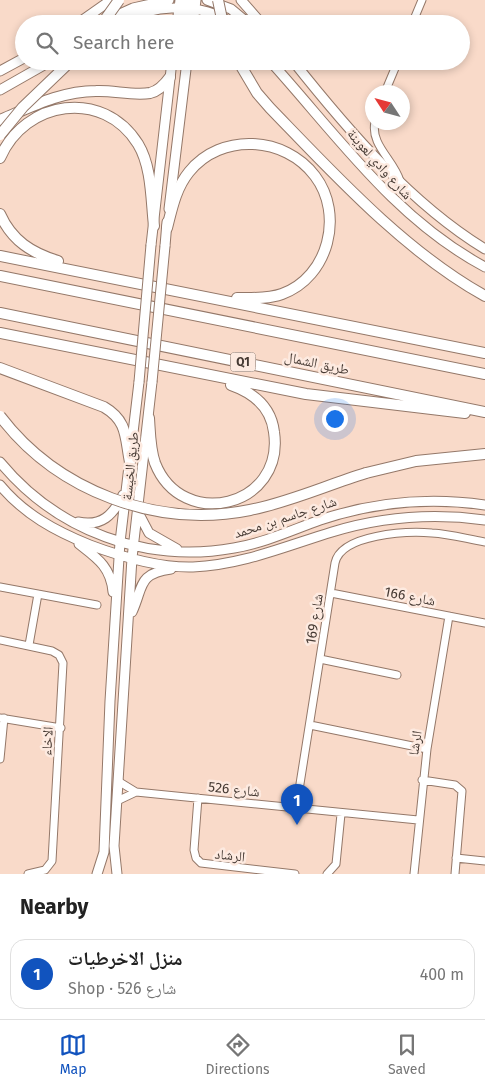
<!DOCTYPE html>
<html lang="en">
<head>
<meta charset="utf-8">
<style>
	:root { --surface:#fff; --page:#f6f6f6; --text:#222; --muted:#767676; --line:#e0e0e0; --accent:#1153be }
	body { margin:0; font-family:"Fira Sans","Noto Naskh Arabic",sans-serif; background:var(--page); color:var(--text) }
	.compass { position:absolute; left:365px; top:85px; width:45px; height:45px; border-radius:50%; background:var(--surface); box-shadow:0 2px 8px #0003; rotate:306deg }
	.you { position:absolute; left:334px; top:418px; width:18px; height:18px; margin:-12px; border:4px solid #fff; border-radius:50%; background:#1a73e8; box-shadow:0 0 0 8px #1a73e833 }
	.badge { display:grid; place-items:center; width:32px; height:32px; border-radius:50%; background:var(--accent); color:#fff; font-size:16px; font-weight:700 }
	.pin { position:absolute; translate:-50% -41px; filter:drop-shadow(0 1px 2px #0008) }
	.pin::after { content:''; position:absolute; top:26px; width:18px; height:15px; background:inherit; clip-path:polygon(0 0,100% 0,50% 100%) }
	.list { margin:0; padding:0; list-style:none }
	h2 { display:flex; justify-content:space-between; align-items:center; height:65px; margin:0; padding:0 20px; font-size:21px }
	h2 small { font-size:16px; font-weight:400; color:var(--muted) }
	.list li { display:grid; grid-template-columns:32px 1fr auto; gap:15px; align-items:center; box-sizing:border-box; height:70px; margin:0 10px 10px; padding:0 10px; border:1px solid var(--line); border-radius:15px }
	.list b { display:block; font-size:19px; white-space:nowrap }
	.list p { margin:0; font-size:16px; white-space:nowrap; color:var(--muted) }
	.list em { font-size:16px; font-style:normal; color:var(--muted) }
	.icon { flex:none; width:28px; height:28px; fill:none; stroke:currentColor; stroke-width:2; stroke-linecap:round; stroke-linejoin:round }
	.map { position:relative; flex:none; width:485px; height:874px; overflow:hidden }
	.search { position:absolute; background:var(--surface); box-shadow:0 2px 8px #0003; left:15px; right:15px; top:15px; height:55px; display:flex; align-items:center; gap:12px; box-sizing:border-box; padding:0 18px; border-radius:28px; color:var(--muted); font-size:19px }
	.sheet { height:145px; background:var(--surface) }
	nav { display:flex; justify-content:space-around; align-items:center; box-sizing:border-box; height:70px; border-top:1px solid var(--line); background:var(--surface); font-size:14px; color:var(--muted) }
	nav a { display:grid; justify-items:center; gap:2px }
	nav .on { color:var(--accent) }
	.map>svg:first-child { display:block }
</style>
</head>
<body>
<div class="map">
<svg width="485" height="874" viewBox="0 0 485 874">
	<rect width="100%" height="100%" fill="#f9dac9"/>
	<g fill="none" stroke-linecap="round" stroke-linejoin="round">
		<defs>
			<path id="minor" d="M 412,24 L 422,0
				M 385,92 L 398,61
				M 375,122 C 370,145 394,160 400,181
				M 0,587 L 97,605
				M 331,593 L 485,623
				M 0,640 L 52,651 L 59,655 L 63,663 L 52,861 L 45,870 L 28,874
				M 29,645 L 38,594
				M 320,659 L 397,675
				M 0,718 L 61,728
				M 310,725 L 427,749
				M 0,759 L 4,718
				M 422,780 L 455,785 L 462,791 L 455,874
				M 118,781 L 136,792 L 418,820
				M 198,798 L 194,850 L 196,858 L 201,863 L 295,874
				M 117,801 L 136,792
				M 296,809 L 335,563 C 341,534 407,531 432,533 C 450,534 467,539 485,542
				M 456,858 L 485,861
				M 327,874 L 336,864 L 341,814
				M 414,874 L 427,749 L 449,616"/>
			<path id="major" d="M 207,0 L 231,9 L 249,24
				M 241,0 L 262,24
				M 104,21 L 133,8 L 169,0
				M 77,24 L 111,0
				M 114,24 C 153,5 197,0 233,24
				M 136,24 L 154,24
				M 177,24 L 180,0
				M 186,24 L 189,0
				M 193,24 L 196,0
				M 270,61 C 337,135 395,219 485,267
				M 293,61 C 347,129 411,204 485,249
				M 0,71 L 24,58
				M 0,90 L 51,61
				M 169,209 L 187,61
				M 151,245 L 172,61
				M 165,246 L 167,222
				M 0,462 C 57,531 146,564 234,548 C 264,543 292,530 320,520 C 374,502 429,497 485,505
				M 0,485 C 24,514 55,531 90,545 C 122,557 158,568 193,567 C 242,565 286,546 332,532 C 381,517 434,513 485,520
				M 139,514 L 149,533 L 177,549
				M 78,522 C 102,527 113,515 123,495
				M 79,544 C 97,558 111,567 113,592
				M 132,612 C 144,586 137,574 171,569
				M 97,874 L 104,852 L 110,701 L 120,542 L 139,382
				M 117,874 L 114,846 L 132,558 L 152,382"/>
			<path id="highway" d="M 238,61 L 257,93 L 270,108 C 333,173 404,251 485,296
				M 0,120 C 31,107 61,91 96,91 C 113,90 133,96 150,93 C 159,91 165,84 170,77
				M 0,158 C 25,100 103,88 138,144 C 152,167 151,200 154,226
				M 0,214 C 12,241 32,253 58,261
				M 167,228 C 172,208 176,188 189,172 C 221,132 285,136 315,176 C 344,214 329,277 282,294 C 268,299 252,298 237,298
				M 0,256 L 485,353
				M 0,276 L 485,374
				M 0,313 L 485,412
				M 0,333 L 306,394 L 465,413
				M 0,368 L 104,407 C 128,421 125,438 130,462
				M 149,418 C 150,433 150,449 155,463 C 182,532 285,507 274,432 C 271,407 254,393 231,385
				M 366,473 L 416,461 L 485,454"/>
		</defs>
		<use href="#minor" stroke="#947869" stroke-width="9"/>
		<use href="#major" stroke="#947869" stroke-width="11"/>
		<use href="#highway" stroke="#947869" stroke-width="12"/>
		<use href="#minor" stroke="#fff" stroke-width="7"/>
		<use href="#major" stroke="#fff" stroke-width="9"/>
		<use href="#highway" stroke="#fff" stroke-width="10"/>
		<defs>
			<path id="major-bridge" d="M 139,382 L 151,245
				M 152,382 L 165,246"/>
			<path id="highway-bridge" d="M 218,0 L 223,24
				M 102,24 L 119,0
				M 0,135 L 23,107 L 71,61
				M 0,416 C 57,491 157,529 250,510 C 290,502 327,485 366,473"/>
		</defs>
		<use href="#major-bridge" stroke="#947869" stroke-width="11" stroke-linecap="butt"/>
		<use href="#highway-bridge" stroke="#947869" stroke-width="12" stroke-linecap="butt"/>
		<use href="#major-bridge" stroke="#fff" stroke-width="9"/>
		<use href="#highway-bridge" stroke="#fff" stroke-width="10"/>
	</g>
	<g text-anchor="middle" stroke-width="5" stroke-linejoin="round" paint-order="stroke">
		<rect fill="#fdeae0" stroke="#7d6f67" stroke-width="1" x="230.5" y="352.5" width="25" height="19" rx="4"/>
		<g font-size="12" font-weight="bold" fill="#463a33">
			<text x="243" y="366">Q1</text>
		</g>
		<g font-size="14" fill="#463a33" stroke="#fdeae0">
			<text transform="translate(380 164) rotate(48)" y="5">شارع وادي لعوينة</text>
			<text transform="translate(317 363) rotate(12)" y="5">طريق الشمال</text>
			<text transform="translate(130 466) rotate(-84)" y="5">طريق الخيسة</text>
			<text transform="translate(285 517) rotate(-18)" y="5">شارع جاسم بن محمد</text>
			<text transform="translate(410 596) rotate(11)" y="5">شارع 166</text>
			<text transform="translate(314 619) rotate(-81)" y="5">شارع 169</text>
			<text transform="translate(47 741) rotate(-86)" y="5">الاخاء</text>
			<text transform="translate(415 743) rotate(-81)" y="5">الرشا</text>
			<text transform="translate(234 789) rotate(6)" y="5">شارع 526</text>
			<text transform="translate(230 855) rotate(6)" y="5">الرشاد</text>
		</g>
	</g>
</svg>
<svg class="compass" viewBox="-18 -18 36 36"><path d="M0-13l5 13h-10z" fill="#e53935"/><path d="M0 13l5-13h-10z" fill="#767676"/></svg>
<div class="you"></div>
<div class="pin badge" style="left:297px;top:825px">1</div>
<div class="search"><svg class="icon" aria-label="search" viewBox="0 0 24 24"><circle cx="10" cy="10" r="6"/><path d="M15 15l6 6"/></svg>Search here</div>
</div>
<section class="sheet">
<h2>Nearby<small></small></h2>
<ul class="list">
<li><span class="badge">1</span><div><b>منزل الاخرطيات</b><p>Shop · شارع 526</p></div><em>400 m</em></li>
</ul>
</section>
<nav>
<a class="on"><svg class="icon" aria-label="map" viewBox="0 0 24 24"><path d="M3 6l6-2 6 2 6-2v14l-6 2-6-2-6 2zM9 4v14M15 6v14"/></svg>Map</a>
<a><svg class="icon" aria-label="directions" viewBox="0 0 24 24"><path d="M12 3l9 9-9 9-9-9zM9 14v-3h6M13 9l2 2-2 2"/></svg>Directions</a>
<a><svg class="icon" aria-label="saved" viewBox="0 0 24 24"><path d="M7 4h10v16l-5-4-5 4z"/></svg>Saved</a>
</nav>
</body>
</html>
